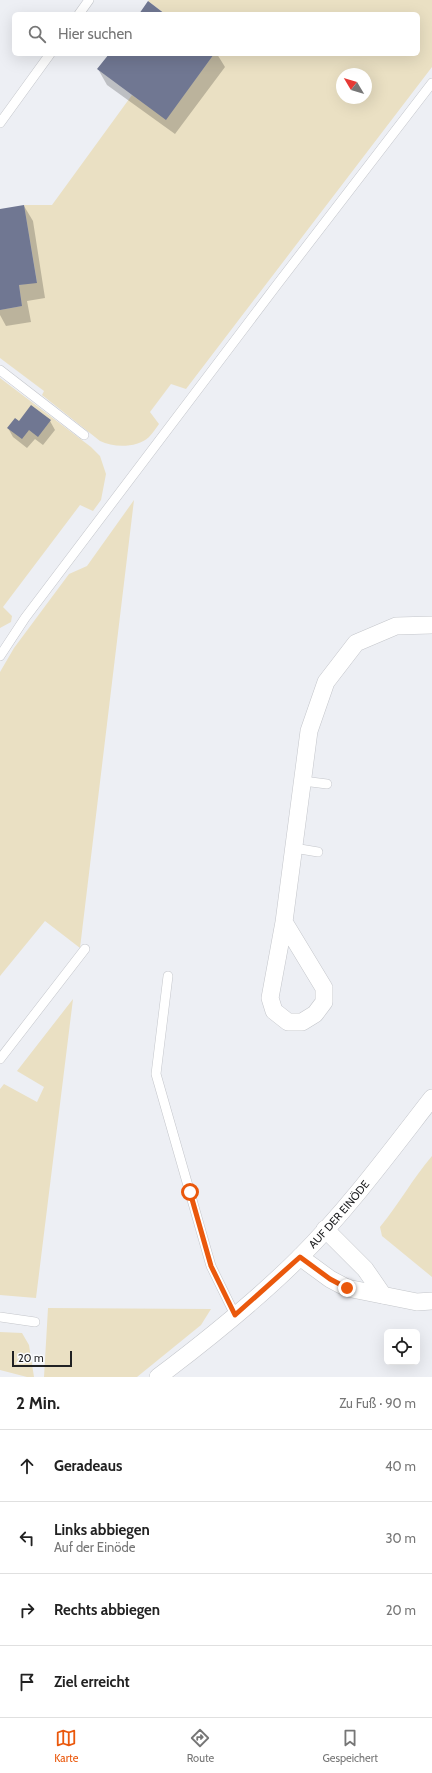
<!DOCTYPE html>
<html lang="de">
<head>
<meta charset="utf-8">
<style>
	:root { --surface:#fff; --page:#f2f2f2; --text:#222; --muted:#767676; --line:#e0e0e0; --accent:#ea580c }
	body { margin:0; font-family:Cabin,sans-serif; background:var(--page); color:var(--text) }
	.controls { position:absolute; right:12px; bottom:12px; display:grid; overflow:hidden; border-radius:6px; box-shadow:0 4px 16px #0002 }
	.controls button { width:36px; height:36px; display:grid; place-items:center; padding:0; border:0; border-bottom:1px solid var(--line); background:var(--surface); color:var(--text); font:20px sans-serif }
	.compass { position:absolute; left:336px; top:68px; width:36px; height:36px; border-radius:50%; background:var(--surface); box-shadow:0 4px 16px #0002; rotate:308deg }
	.scale { position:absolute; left:12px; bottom:10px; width:60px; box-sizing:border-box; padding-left:4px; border:2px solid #202123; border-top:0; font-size:11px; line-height:14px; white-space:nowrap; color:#202123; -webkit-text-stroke:3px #fbfcfe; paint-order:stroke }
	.stop { position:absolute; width:12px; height:12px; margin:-9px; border:3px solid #ea580c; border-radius:50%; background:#fff }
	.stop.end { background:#ea580c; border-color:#fff; box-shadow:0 1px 4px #0008 }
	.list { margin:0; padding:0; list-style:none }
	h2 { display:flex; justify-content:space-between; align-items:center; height:52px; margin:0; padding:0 16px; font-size:17px }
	h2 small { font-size:13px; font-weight:400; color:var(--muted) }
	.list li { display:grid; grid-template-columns:26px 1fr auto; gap:12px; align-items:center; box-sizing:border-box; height:72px; padding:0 16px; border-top:1px solid var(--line) }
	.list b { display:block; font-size:15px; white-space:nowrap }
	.list p { margin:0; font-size:13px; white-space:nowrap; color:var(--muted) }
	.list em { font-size:13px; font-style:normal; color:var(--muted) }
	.icon { flex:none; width:22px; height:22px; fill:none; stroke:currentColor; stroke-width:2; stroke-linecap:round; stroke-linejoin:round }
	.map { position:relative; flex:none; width:432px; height:1377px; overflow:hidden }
	.search { position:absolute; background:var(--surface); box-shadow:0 4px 16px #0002; left:12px; right:12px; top:12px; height:44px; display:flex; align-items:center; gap:10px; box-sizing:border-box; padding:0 14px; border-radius:6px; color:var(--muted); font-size:15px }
	.sheet { height:340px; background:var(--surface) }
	nav { display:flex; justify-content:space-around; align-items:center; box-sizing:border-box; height:56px; border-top:1px solid var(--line); background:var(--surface); font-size:11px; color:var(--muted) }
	nav a { display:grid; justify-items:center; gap:2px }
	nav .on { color:var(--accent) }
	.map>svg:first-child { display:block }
</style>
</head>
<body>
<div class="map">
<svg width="432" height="1377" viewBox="0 0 432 1377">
	<rect width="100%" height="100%" fill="#edeff4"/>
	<path fill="#eae0c3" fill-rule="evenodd" d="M 149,0 L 432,0 L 432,67 L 186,389 L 171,384 L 150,412 L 159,424 C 156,428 153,433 149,437 C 137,448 114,448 100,441 L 42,395 L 44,391 L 0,358 L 0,310 L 22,306 L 19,285 L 37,282 L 24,205 L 52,205 L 132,95 L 166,119 L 214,54 L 418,54 L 418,14 L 165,14 L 148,1 ZM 342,74 L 366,74 L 366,98 L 342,98 Z
		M 0,378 L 91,447 L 100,456 L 106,474 L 101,500 L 93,511 L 80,505 L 3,607 L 12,616 L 11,622 L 0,628 Z
		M 134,500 L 80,948 L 45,921 L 0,976 L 0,672 L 14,648 L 69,574 L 87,566 Z
		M 73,999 L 36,1298 L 0,1295 L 0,1089 L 4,1084 L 37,1102 L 44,1087 L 17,1071 Z
		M 432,1156 L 432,1277 L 382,1236 L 380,1227 C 399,1204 413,1178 432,1156 Z
		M 48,1308 L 211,1309 L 201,1325 L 137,1377 L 44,1377 Z
		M 0,1332 L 22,1333 L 29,1345 L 34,1377 L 27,1377 L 0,1370 Z"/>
	<path fill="#0003" d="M 110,54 L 217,54 L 225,67 L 175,134 L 107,85 L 98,69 Z
		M 24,206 L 33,221 L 45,298 L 27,301 L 31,322 L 6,326 L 0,315 L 0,210 Z
		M 50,421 L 55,430 L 43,445 L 35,439 L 27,448 L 13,437 L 8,428 L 19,422 Z"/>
	<path fill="#707792" d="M 148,1 L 165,14 L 139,14 Z
		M 109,54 L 214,54 L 166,120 L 97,69 Z
		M 24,205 L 37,283 L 19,285 L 22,306 L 0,310 L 0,209 Z
		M 31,405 L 51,420 L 38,437 L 29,430 L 22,439 L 7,428 L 15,418 L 19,421 Z"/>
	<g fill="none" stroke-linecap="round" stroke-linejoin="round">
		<defs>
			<path id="lane" d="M 79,14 L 89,0
				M 0,123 L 50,54
				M 0,370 L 84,435
				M 0,656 L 25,618 L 276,286 L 432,83
				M 303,781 L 327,784
				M 294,848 L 318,852
				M 168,976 L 156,1074 L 211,1266 L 235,1315
				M 0,1059 L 85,949
				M 0,1317 L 35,1322"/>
			<g id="street">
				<path d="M 284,922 L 324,988 L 324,1002 L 315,1014 L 302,1022 L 288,1022 L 274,1011 L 270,998 L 284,922 L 309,731 L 326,682 L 356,643 L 396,626 L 432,625"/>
				<path d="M 325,1229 L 365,1269 L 383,1295"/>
				<path d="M 300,1257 L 330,1279 L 347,1288 L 417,1302 L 432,1301"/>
				<path id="s1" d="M 158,1377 C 207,1340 256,1301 300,1257 C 348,1209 390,1152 432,1098"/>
			</g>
		</defs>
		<use href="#lane" stroke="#c4c6cb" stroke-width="10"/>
		<use href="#street" stroke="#c4c6cb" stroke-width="18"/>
		<use href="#lane" stroke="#fff" stroke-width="9"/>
		<use href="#street" stroke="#fff" stroke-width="17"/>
	</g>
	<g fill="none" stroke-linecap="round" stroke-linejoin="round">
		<path stroke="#ea580c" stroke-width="5" d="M 190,1192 L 211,1266 L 235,1315 L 300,1257 L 330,1279 L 347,1288"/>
	</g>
	<g text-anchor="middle" stroke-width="3.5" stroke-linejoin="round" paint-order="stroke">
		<g font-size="11" fill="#202123" stroke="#fbfcfe">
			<text dy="4" stroke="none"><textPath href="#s1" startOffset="244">AUF DER EINÖDE</textPath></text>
		</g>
	</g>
</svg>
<div class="controls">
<button><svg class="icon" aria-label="locate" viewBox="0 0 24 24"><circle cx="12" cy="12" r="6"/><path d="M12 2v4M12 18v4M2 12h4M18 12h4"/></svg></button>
</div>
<svg class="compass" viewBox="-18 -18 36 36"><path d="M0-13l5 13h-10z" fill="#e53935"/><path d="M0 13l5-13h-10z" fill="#767676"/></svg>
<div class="scale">20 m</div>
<div class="stop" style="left:190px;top:1192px"></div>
<div class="stop end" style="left:347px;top:1288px"></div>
<div class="search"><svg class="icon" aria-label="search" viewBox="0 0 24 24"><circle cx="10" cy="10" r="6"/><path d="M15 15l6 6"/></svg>Hier suchen</div>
</div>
<section class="sheet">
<h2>2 Min.<small>Zu Fuß · 90 m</small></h2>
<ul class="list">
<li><svg class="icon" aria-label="ahead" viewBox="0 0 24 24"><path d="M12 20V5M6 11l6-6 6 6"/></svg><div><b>Geradeaus</b></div><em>40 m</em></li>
<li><svg class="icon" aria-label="left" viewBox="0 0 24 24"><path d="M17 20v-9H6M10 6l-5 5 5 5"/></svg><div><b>Links abbiegen</b><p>Auf der Einöde</p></div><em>30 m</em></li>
<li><svg class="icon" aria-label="right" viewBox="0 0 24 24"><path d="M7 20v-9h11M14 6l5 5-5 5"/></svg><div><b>Rechts abbiegen</b></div><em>20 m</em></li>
<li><svg class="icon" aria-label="arrive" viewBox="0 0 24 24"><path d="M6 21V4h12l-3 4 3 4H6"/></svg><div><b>Ziel erreicht</b></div></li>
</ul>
</section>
<nav>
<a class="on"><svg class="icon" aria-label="map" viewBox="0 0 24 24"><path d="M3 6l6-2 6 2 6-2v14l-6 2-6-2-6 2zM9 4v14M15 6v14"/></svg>Karte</a>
<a><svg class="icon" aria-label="directions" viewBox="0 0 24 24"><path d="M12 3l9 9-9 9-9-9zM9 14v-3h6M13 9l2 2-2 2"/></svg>Route</a>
<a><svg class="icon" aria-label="saved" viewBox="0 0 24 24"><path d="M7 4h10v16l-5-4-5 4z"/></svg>Gespeichert</a>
</nav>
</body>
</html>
